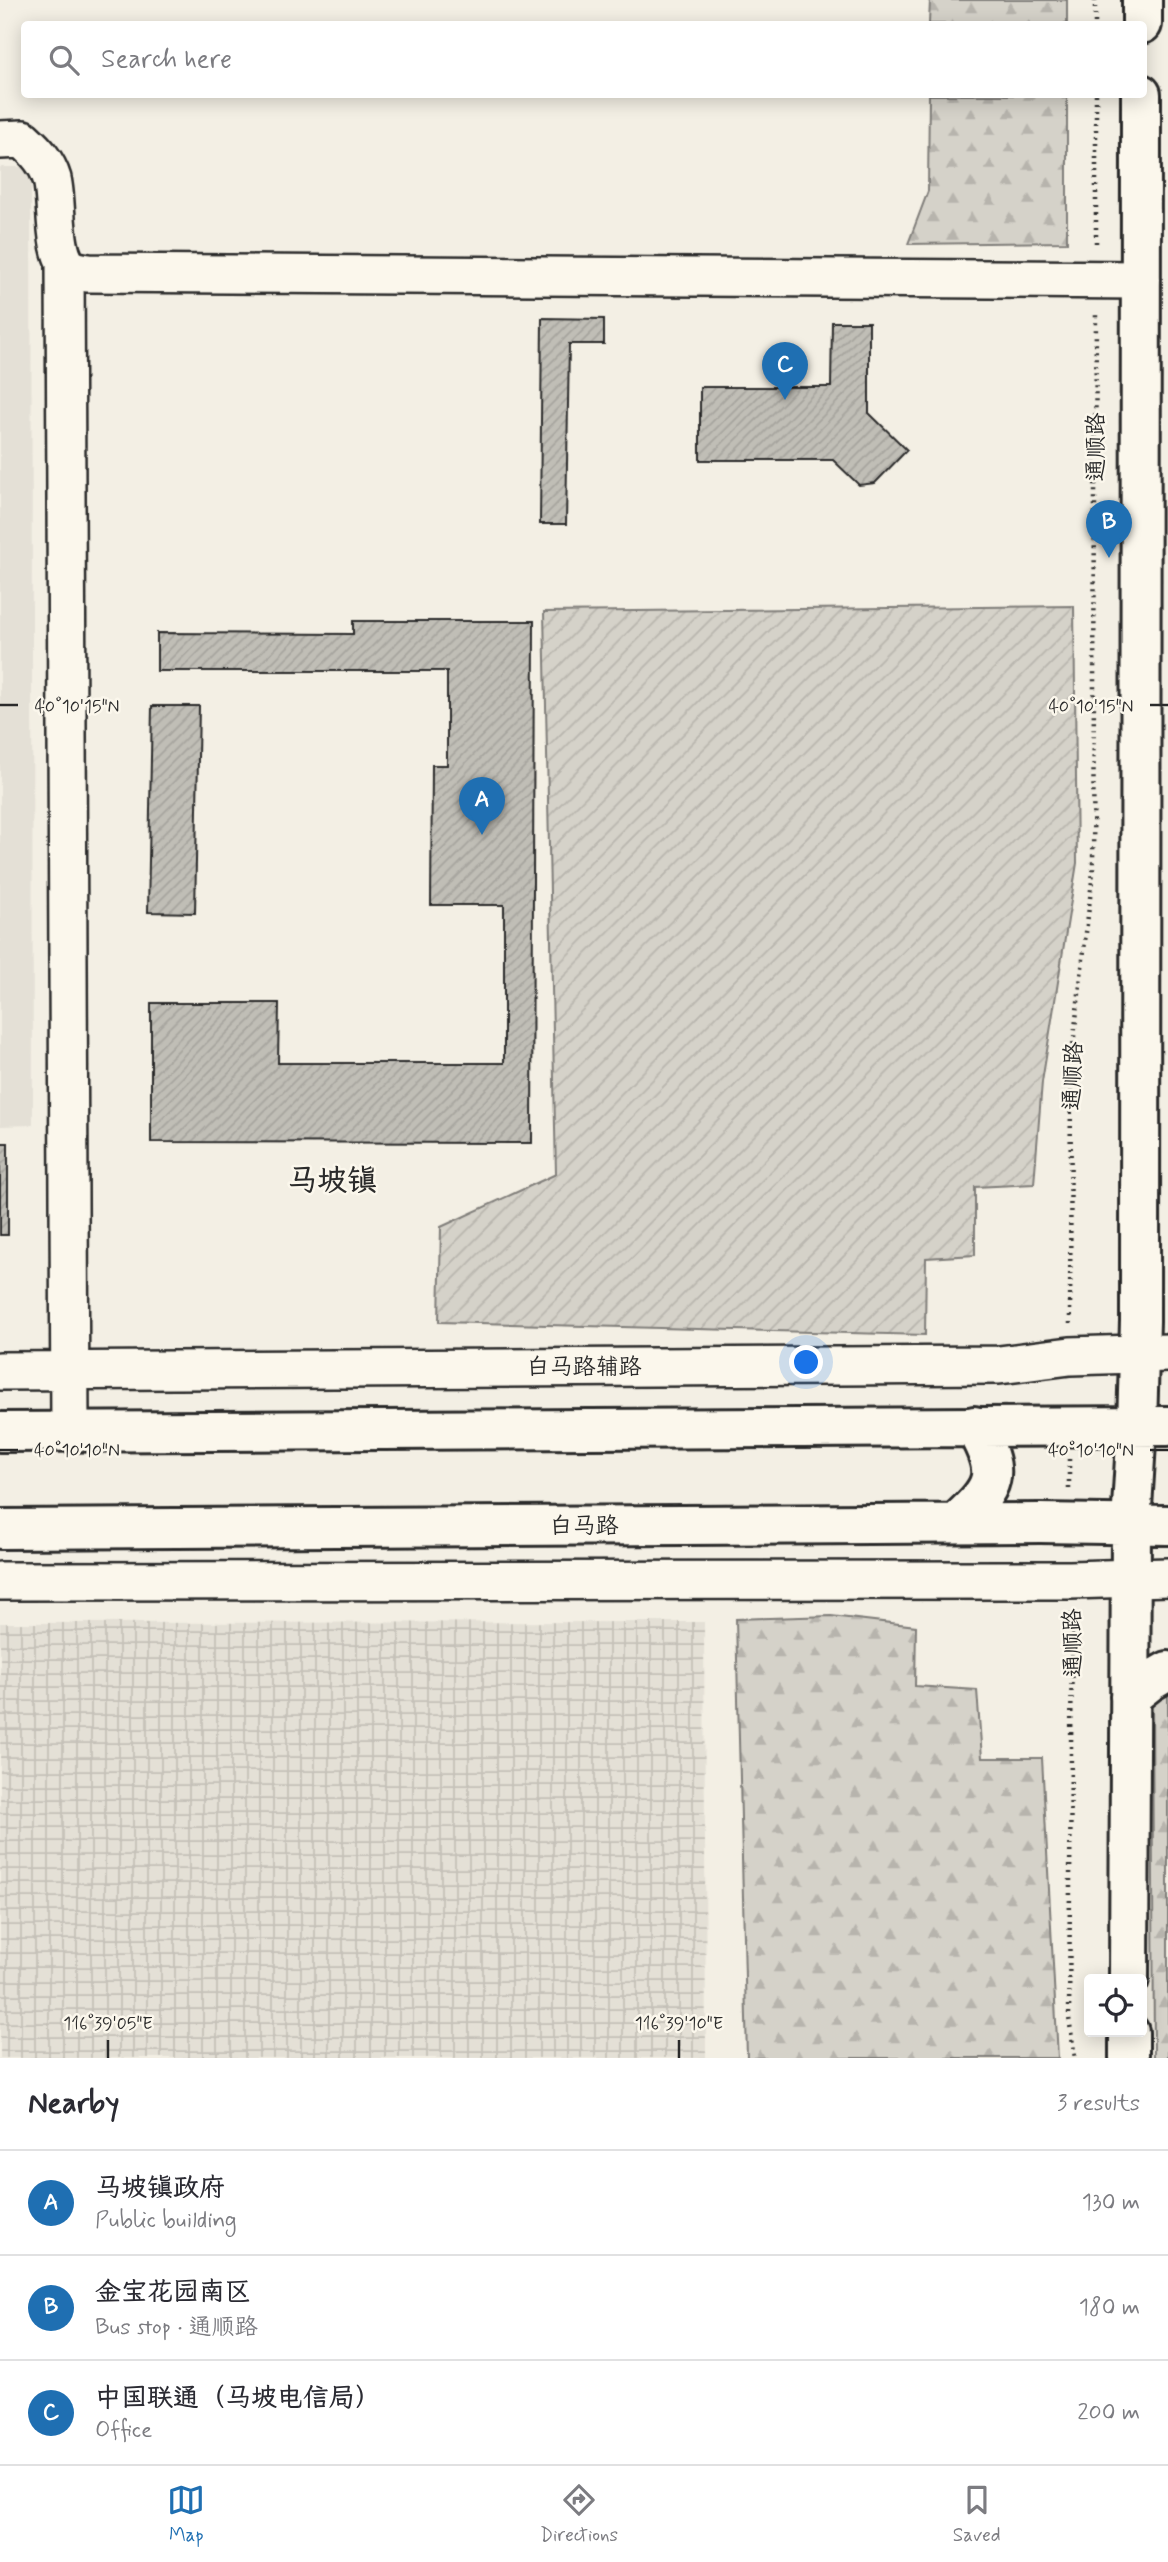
<!DOCTYPE html>
<html lang="en">
<head>
<meta charset="utf-8">
<style>
	:root { --surface:#fff; --page:#f2f2f3; --text:#2b2b33; --muted:#7c7c81; --line:#e1e1e2; --accent:#1f6fb2 }
	body { margin:0; font-family:Mynerve,"LXGW WenKai TC",sans-serif; background:var(--page); color:var(--text) }
	.controls { position:absolute; right:21px; bottom:21px; display:grid; overflow:hidden; border-radius:7px; box-shadow:0 4px 18px #0003 }
	.controls button { width:63px; height:63px; display:grid; place-items:center; padding:0; border:0; border-bottom:2px solid var(--line); background:var(--surface); color:var(--text); font:35px sans-serif }
	.you { position:absolute; left:807px; top:1363px; width:24px; height:24px; margin:-18px; border:5px solid #fff; border-radius:50%; background:#1a73e8; box-shadow:0 0 0 10px #1a73e833 }
	.badge { display:grid; place-items:center; width:46px; height:46px; border-radius:50%; background:var(--accent); color:#fff; font-size:23px; font-weight:700 }
	.pin { position:absolute; translate:-50% -58px; filter:drop-shadow(0 2px 4px #0008) }
	.pin::after { content:''; position:absolute; top:37px; width:24px; height:21px; background:inherit; clip-path:polygon(0 0,100% 0,50% 100%) }
	.list { margin:0; padding:0; list-style:none }
	h2 { display:flex; justify-content:space-between; align-items:center; height:91px; margin:0; padding:0 28px; font-size:30px }
	h2 small { font-size:23px; font-weight:400; color:var(--muted) }
	.list li { display:grid; grid-template-columns:46px 1fr auto; gap:21px; align-items:center; box-sizing:border-box; height:105px; padding:0 28px; border-top:2px solid var(--line) }
	.list b { display:block; font-size:26px; white-space:nowrap }
	.list p { margin:0; font-size:23px; white-space:nowrap; color:var(--muted) }
	.list em { font-size:23px; font-style:normal; color:var(--muted) }
	.icon { flex:none; width:38px; height:38px; fill:none; stroke:currentColor; stroke-width:2; stroke-linecap:round; stroke-linejoin:round }
	.map { position:relative; flex:none; width:1168px; height:2058px; overflow:hidden }
	.search { position:absolute; background:var(--surface); box-shadow:0 4px 18px #0003; left:21px; right:21px; top:21px; height:77px; display:flex; align-items:center; gap:18px; box-sizing:border-box; padding:0 24px; border-radius:7px; color:var(--muted); font-size:26px }
	.sheet { height:406px; background:var(--surface) }
	nav { display:flex; justify-content:space-around; align-items:center; box-sizing:border-box; height:98px; border-top:2px solid var(--line); background:var(--surface); font-size:19px; color:var(--muted) }
	nav a { display:grid; justify-items:center; gap:4px }
	nav .on { color:var(--accent) }
	.map>svg:first-child { display:block }
</style>
</head>
<body>
<div class="map">
<svg width="1168" height="2058" viewBox="0 0 1168 2058">
	<defs>
		<pattern id="industrial-grid" width="8" height="8" patternUnits="userSpaceOnUse" patternTransform="scale(1.75)"><rect width="8" height="8" fill="#e4e0d6"/><path d="M0 4h8M4 0v8" fill="none" stroke="#c4c0b8"/></pattern>
		<pattern id="forest-firs" width="22" height="20" patternUnits="userSpaceOnUse" patternTransform="scale(1.75)"><rect width="22" height="20" fill="#d5d2c9"/><path d="M5 1l3.5 6h-7zM16 11l3.5 6h-7z" fill="#b7b4ad"/></pattern>
		<pattern id="garden-furrows" width="10" height="10" patternUnits="userSpaceOnUse" patternTransform="scale(1.75)"><rect width="10" height="10" fill="#d5d2c9"/><path d="M-1 1l2-2M0 10L10 0M9 11l2-2" fill="none" stroke="#b7b4ad"/></pattern>
		<pattern id="building-hatch" width="6" height="6" patternUnits="userSpaceOnUse" patternTransform="scale(1.75)"><rect width="6" height="6" fill="#c0beb6"/><path d="M-1 1l2-2M0 6l6-6M5 7l2-2" fill="none" stroke="#a5a39d"/></pattern>
	</defs>
	<rect width="100%" height="100%" fill="#f3efe4"/>
	<filter id="ink" filterUnits="userSpaceOnUse"><feTurbulence type="fractalNoise" baseFrequency=".0143" numOctaves="2"/><feDisplacementMap in="SourceGraphic" scale="14" xChannelSelector="R" yChannelSelector="G"/><feConvolveMatrix kernelMatrix="1 2 1 2 8 2 1 2 1" color-interpolation-filters="sRGB"/></filter>
	<g filter="url(#ink)">
		<path fill="#e4e0d6" d="M 0,167 L 31,167 L 33,1125 L 0,1126 Z"/>
		<path fill="url(#industrial-grid)" d="M 704,1622 L 706,2058 L 0,2058 L 0,1623 Z"/>
		<path fill="url(#forest-firs)" stroke="#807e7a" stroke-width="2" d="M 930,0 L 1067,0 L 1067,24 L 929,24 Z
			M 929,95 L 1067,95 L 1067,242 L 908,244 L 928,191 Z
			M 831,1616 L 916,1626 L 915,1686 L 977,1690 L 982,1758 L 1042,1758 L 1058,2058 L 747,2058 L 736,1619 Z
			M 1168,1684 L 1168,2058 L 1154,2058 L 1152,1696 Z"/>
		<path fill="url(#garden-furrows)" stroke="#807e7a" stroke-width="2" d="M 1074,606 L 1077,863 L 1042,1082 L 1034,1184 L 975,1187 L 975,1255 L 926,1258 L 925,1335 L 439,1322 L 441,1227 L 556,1174 L 544,612 Z"/>
		<path fill="url(#building-hatch)" stroke="#2b2b2b" stroke-width="2" d="M 542,318 L 604,319 L 604,344 L 569,344 L 566,524 L 540,524 Z
			M 832,322 L 869,322 L 869,413 L 907,450 L 875,483 L 859,485 L 833,460 L 700,460 L 700,387 L 831,387 Z
			M 353,621 L 534,621 L 532,1143 L 151,1142 L 151,1003 L 279,1003 L 278,1063 L 504,1063 L 504,905 L 431,905 L 432,765 L 447,765 L 447,671 L 157,671 L 157,633 L 353,634 Z
			M 152,706 L 199,706 L 195,913 L 148,912 Z
			M 0,1143 L 8,1143 L 8,1235 L 0,1235 Z"/>
		<g fill="none" stroke-linecap="round" stroke-linejoin="round">
			<defs>
				<path id="minor" d="M 0,140 L 23,139 C 36,151 47,162 52,179 C 58,201 52,257 72,269 C 76,271 83,272 88,273 L 1141,280
					M 65,263 L 70,1431
					M 0,1371 L 999,1365 L 1070,1356 L 1168,1353
					M 0,1581 L 1070,1580 L 1168,1577"/>
				<path id="major" d="M 1142,24 L 1142,0
					M 0,1432 L 1168,1426
					M 956,1523 C 996,1486 1002,1475 974,1426
					M 0,1529 L 1040,1523 L 1168,1525
					M 1130,1697 L 1149,1682 L 1168,1671
					M 1129,1979 L 1131,1524 L 1137,1426 L 1140,1321 L 1141,94
					M 1129,2058 L 1129,2032"/>
			</defs>
			<use href="#minor" stroke="#2b2b2b" stroke-width="42"/>
			<use href="#major" stroke="#2b2b2b" stroke-width="44"/>
			<path stroke="#2b2b2b" stroke-width="4.5" stroke-dasharray="2 5" stroke-linecap="butt" d="M 1095,0 L 1095,24
				M 1096,94 L 1096,248
				M 1070,1324 L 1071,1063 L 1093,872 L 1096,312
				M 1069,1489 L 1069,1459
				M 1072,1613 L 1069,2018 L 1075,2058"/>
			<use href="#minor" stroke="#fbf7ec" stroke-width="37"/>
			<use href="#major" stroke="#fbf7ec" stroke-width="38"/>
		</g>
	</g>
	<path fill="none" stroke="#2b2b2b" stroke-width="2.5" d="M 0,705 L 18,705M 1150,705 L 1168,705M 0,1450 L 18,1450M 1150,1450 L 1168,1450M 108,2040 L 108,2058M 679,2040 L 679,2058"/>
	<g text-anchor="middle" stroke-width="5" stroke-linejoin="round" paint-order="stroke">
		<g font-size="23" fill="#2b2b2b" stroke="#fbf7ec">
			<text transform="translate(1095 447) rotate(-90)" y="8">通顺路</text>
			<text transform="translate(1072 1076) rotate(-88)" y="8">通顺路</text>
			<text x="584" y="1374">白马路辅路</text>
			<text x="584" y="1533">白马路</text>
			<text transform="translate(1072 1643) rotate(-91)" y="8">通顺路</text>
		</g>
		<g font-size="30" font-weight="bold" fill="#2b2b2b" stroke="#fbf7ec">
			<text x="332" y="1190">马坡镇</text>
		</g>
	</g>
	<g font-size="18" text-anchor="middle" fill="#2b2b2b" stroke="#fbf7ec" stroke-width="5" stroke-linejoin="round" paint-order="stroke">
		<text x="77" y="712">40°10'15"N</text>
		<text x="1091" y="712">40°10'15"N</text>
		<text x="77" y="1456">40°10'10"N</text>
		<text x="1091" y="1456">40°10'10"N</text>
		<text x="108" y="2029">116°39'05"E</text>
		<text x="679" y="2029">116°39'10"E</text>
	</g>
</svg>
<div class="controls">
<button><svg class="icon" aria-label="locate" viewBox="0 0 24 24"><circle cx="12" cy="12" r="6"/><path d="M12 2v4M12 18v4M2 12h4M18 12h4"/></svg></button>
</div>
<div class="you"></div>
<div class="pin badge" style="left:482px;top:835px">A</div>
<div class="pin badge" style="left:1109px;top:558px">B</div>
<div class="pin badge" style="left:785px;top:400px">C</div>
<div class="search"><svg class="icon" aria-label="search" viewBox="0 0 24 24"><circle cx="10" cy="10" r="6"/><path d="M15 15l6 6"/></svg>Search here</div>
</div>
<section class="sheet">
<h2>Nearby<small>3 results</small></h2>
<ul class="list">
<li><span class="badge">A</span><div><b>马坡镇政府</b><p>Public building</p></div><em>130 m</em></li>
<li><span class="badge">B</span><div><b>金宝花园南区</b><p>Bus stop · 通顺路</p></div><em>180 m</em></li>
<li><span class="badge">C</span><div><b>中国联通（马坡电信局）</b><p>Office</p></div><em>200 m</em></li>
</ul>
</section>
<nav>
<a class="on"><svg class="icon" aria-label="map" viewBox="0 0 24 24"><path d="M3 6l6-2 6 2 6-2v14l-6 2-6-2-6 2zM9 4v14M15 6v14"/></svg>Map</a>
<a><svg class="icon" aria-label="directions" viewBox="0 0 24 24"><path d="M12 3l9 9-9 9-9-9zM9 14v-3h6M13 9l2 2-2 2"/></svg>Directions</a>
<a><svg class="icon" aria-label="saved" viewBox="0 0 24 24"><path d="M7 4h10v16l-5-4-5 4z"/></svg>Saved</a>
</nav>
</body>
</html>
